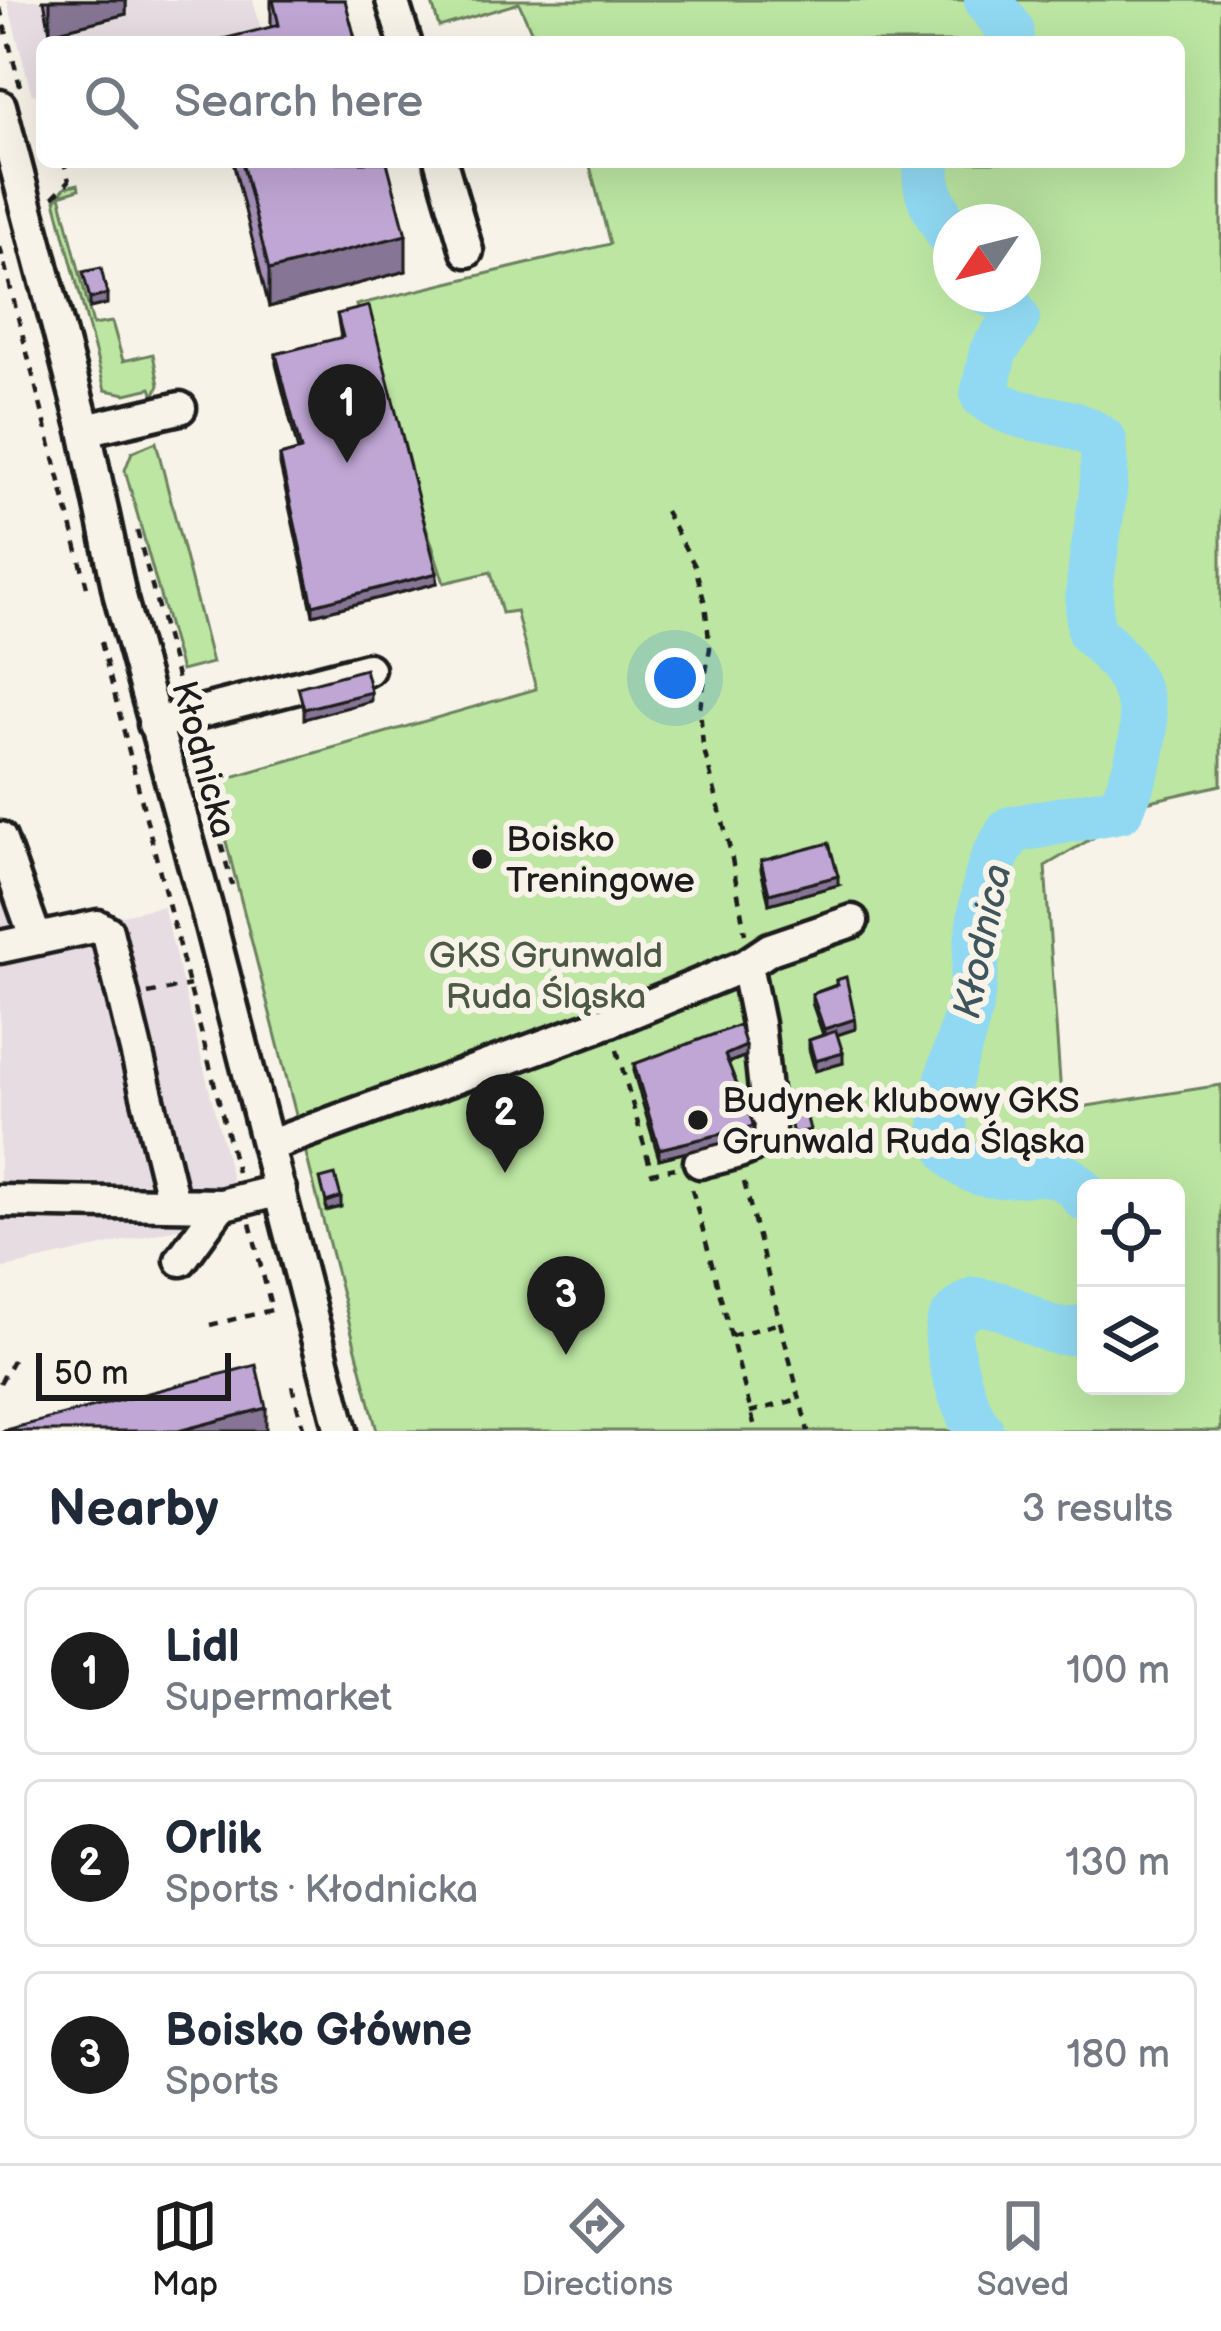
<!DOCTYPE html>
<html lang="en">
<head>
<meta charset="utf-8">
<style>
	:root { --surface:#fff; --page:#f2f2f3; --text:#1f2937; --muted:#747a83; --line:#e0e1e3; --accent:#1c1c1c }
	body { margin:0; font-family:"Balsamiq Sans",sans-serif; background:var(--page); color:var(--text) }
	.controls { position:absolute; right:36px; bottom:36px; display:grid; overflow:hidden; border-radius:18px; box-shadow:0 12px 48px #0002 }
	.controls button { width:108px; height:108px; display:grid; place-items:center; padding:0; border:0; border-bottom:3px solid var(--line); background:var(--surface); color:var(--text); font:60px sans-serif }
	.compass { position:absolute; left:933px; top:204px; width:108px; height:108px; border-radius:50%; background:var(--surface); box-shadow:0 12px 48px #0002; rotate:235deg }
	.scale { position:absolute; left:36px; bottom:30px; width:195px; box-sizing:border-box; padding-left:12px; border:6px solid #1c1c1c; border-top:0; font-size:33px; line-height:42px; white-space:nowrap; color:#1c1c1c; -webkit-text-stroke:9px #f7f3e8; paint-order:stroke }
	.you { position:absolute; left:675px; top:678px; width:42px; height:42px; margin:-30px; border:9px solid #fff; border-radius:50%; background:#1a73e8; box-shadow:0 0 0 18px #1a73e833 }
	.badge { display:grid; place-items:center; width:78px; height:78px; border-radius:50%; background:var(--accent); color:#fff; font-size:39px; font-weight:700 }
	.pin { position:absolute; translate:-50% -99px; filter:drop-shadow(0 3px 6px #0008) }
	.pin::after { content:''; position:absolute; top:63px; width:42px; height:36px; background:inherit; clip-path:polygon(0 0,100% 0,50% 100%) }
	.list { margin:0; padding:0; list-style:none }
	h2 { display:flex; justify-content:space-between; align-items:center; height:156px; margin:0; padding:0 48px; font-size:51px }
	h2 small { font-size:39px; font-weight:400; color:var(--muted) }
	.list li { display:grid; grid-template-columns:78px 1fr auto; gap:36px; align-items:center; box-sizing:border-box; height:168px; margin:0 24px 24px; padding:0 24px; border:3px solid var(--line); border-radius:18px }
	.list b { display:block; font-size:45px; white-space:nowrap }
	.list p { margin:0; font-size:39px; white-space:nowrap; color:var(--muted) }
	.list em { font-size:39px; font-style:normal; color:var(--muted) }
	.icon { flex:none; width:66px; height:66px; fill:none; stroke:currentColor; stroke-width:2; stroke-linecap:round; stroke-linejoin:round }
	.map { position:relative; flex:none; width:1221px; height:1431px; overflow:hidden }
	.search { position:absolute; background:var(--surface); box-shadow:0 12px 48px #0002; left:36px; right:36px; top:36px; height:132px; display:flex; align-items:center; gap:30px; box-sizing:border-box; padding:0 42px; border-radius:18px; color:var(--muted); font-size:45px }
	.sheet { height:732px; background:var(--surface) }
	nav { display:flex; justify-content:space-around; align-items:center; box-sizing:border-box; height:168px; border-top:3px solid var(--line); background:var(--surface); font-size:33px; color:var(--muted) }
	nav a { display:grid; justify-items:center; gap:6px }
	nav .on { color:var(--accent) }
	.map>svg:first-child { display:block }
</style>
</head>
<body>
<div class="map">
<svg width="1221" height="1431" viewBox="0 0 1221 1431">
	<rect width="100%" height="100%" fill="#f7f3e8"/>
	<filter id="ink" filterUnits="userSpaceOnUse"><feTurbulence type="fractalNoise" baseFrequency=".00833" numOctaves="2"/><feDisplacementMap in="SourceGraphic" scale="24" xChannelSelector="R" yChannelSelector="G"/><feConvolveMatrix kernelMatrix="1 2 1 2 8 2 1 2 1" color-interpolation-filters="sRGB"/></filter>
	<g filter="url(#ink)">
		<path fill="#e6dce2" d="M 7,0 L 253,0 L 262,33 L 228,42 L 42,42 L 42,92 L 32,95 Z
			M 0,864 L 26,936 L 163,906 L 242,1219 L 221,1219 L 0,1269 Z"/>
		<path fill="#bce6a2" stroke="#6c815f" stroke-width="3" fill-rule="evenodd" d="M 431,0 L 1221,0 L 1221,785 L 1146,802 L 1130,816 L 1045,866 L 1062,1110 L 1221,1085 L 1221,1431 L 377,1431 L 211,783 L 536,689 L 516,611 L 502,613 L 491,572 L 444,583 L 356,305 L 610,244 L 589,162 L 1179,162 L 1179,42 L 536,42 L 519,3 L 439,27 ZM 951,222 L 1023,222 L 1023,294 L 951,294 ZM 1086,1188 L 1176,1188 L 1176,1386 L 1086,1386 Z
			M 78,184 L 79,189 L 60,195 L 93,325 L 112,322 L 123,361 L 153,354 L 159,385 L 154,396 L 151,388 L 126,394 L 105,390 L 55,200 L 65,187 Z
			M 156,442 L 212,663 L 181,671 L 125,470 L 132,452 Z"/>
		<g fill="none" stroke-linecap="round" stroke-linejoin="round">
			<path stroke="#91d9f2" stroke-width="48" d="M 988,0 L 1010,30 L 1010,42
				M 928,162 C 921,188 938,214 951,236
				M 992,294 L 1005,300 L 1016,318 L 993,352 L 984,395 C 1021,427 1066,411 1103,441 C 1111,505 1082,568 1091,632 C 1155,687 1155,736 1120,809 L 1011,830 C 1005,840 997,851 993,862 C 979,899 978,965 969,1007 C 961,1046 939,1092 944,1132 C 945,1139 951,1152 956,1157 C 998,1199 1048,1143 1086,1198
				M 980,1431 C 966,1417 946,1350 949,1329 C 951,1315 964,1308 975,1301 C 984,1303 995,1304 1004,1307 C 1036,1319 1048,1339 1086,1328"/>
			<defs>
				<path id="minor" d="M 392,0 L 405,42
					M 0,106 L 85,430 L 120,596 L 207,910 L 341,1431
					M 441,162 L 467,251
					M 85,430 L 180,408
					M 154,724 L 368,669
					M 0,838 L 36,939
					M 0,947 L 98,926 L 107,931 L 173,1202
					M 268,1146 L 608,1022 L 746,965 L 770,949 L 852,921
					M 700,1162 C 724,1155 758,1153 769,1128 L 758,1024 L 746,965
					M 0,1201 L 221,1205 L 280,1190
					M 181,1260 L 221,1205"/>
			</defs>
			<use href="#minor" stroke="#1c1c1c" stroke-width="39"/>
			<path stroke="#1c1c1c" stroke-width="4.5" stroke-dasharray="9 9" stroke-linecap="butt" d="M 0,8 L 20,86
				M 53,197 L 69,181 L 64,162
				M 0,247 L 88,591
				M 665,511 L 695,566 L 705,604 L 710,648 L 700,708 L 703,746 L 731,853 L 745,934
				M 137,531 L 180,688
				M 101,642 L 237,1172
				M 194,740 L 232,885
				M 148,994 L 190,985
				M 617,1050 L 652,1173 L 675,1168
				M 744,1182 L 808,1431
				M 692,1189 L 756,1431
				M 210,1325 L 272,1310 L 250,1223
				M 731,1336 L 781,1323
				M 0,1383 L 13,1360
				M 292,1386 L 304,1431
				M 750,1412 L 800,1399"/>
			<use href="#minor" stroke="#f7f3e8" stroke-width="30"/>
		</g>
		<path fill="#a48fb6" stroke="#1c1c1c" stroke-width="3" d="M 41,0 L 126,0 L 126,14 L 50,33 L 44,0 Z
			M 271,0 L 345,0 L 271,27 Z
			M 233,162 L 387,162 L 406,271 L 269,307 Z
			M 337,314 L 437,583 L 313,615 L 280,465 L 280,456 L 298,451 L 276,364 L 276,354 L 341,338 Z
			M 761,861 L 838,885 L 769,904 L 761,870 Z
			M 836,980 L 855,1029 L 837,1035 L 843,1063 L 815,1071 L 809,1049 L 809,1040 L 823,1035 L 812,1003 L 812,994 L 836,985 Z
			M 746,1056 L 728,1063 L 754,1135 L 659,1159 L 634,1074 L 634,1064 Z"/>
		<path fill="#867494" stroke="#1c1c1c" stroke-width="3" d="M 50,0 L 126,0 L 126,14 L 50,33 Z
			M 406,235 L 406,271 L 269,307 L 269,270 Z
			M 107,294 L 107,304 L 90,308 L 90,299 Z
			M 437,573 L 437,583 L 313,615 L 313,605 Z
			M 371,692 L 371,701 L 304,719 L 304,709 Z
			M 838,876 L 838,885 L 769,904 L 769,894 Z
			M 855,1019 L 855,1029 L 824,1039 L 824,1029 Z
			M 746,1046 L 746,1056 L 725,1064 L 725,1055 Z
			M 843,1053 L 843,1063 L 815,1071 L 815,1061 Z
			M 754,1126 L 754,1135 L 659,1159 L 659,1149 Z
			M 810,1130 L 810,1140 L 793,1144 L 793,1134 Z
			M 341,1197 L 341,1207 L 326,1211 L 326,1202 Z
			M 266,1408 L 266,1431 L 178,1431 Z"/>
		<path fill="#bfa6d4" stroke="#1c1c1c" stroke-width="3" d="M 273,0 L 345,0 L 356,42 L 211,42 L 279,25 Z
			M 242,162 L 387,162 L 406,235 L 269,270 Z
			M 101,268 L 107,294 L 90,299 L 83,272 Z
			M 369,306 L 437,573 L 313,605 L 280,456 L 301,450 L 276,354 L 343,337 L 337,314 Z
			M 365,669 L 371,692 L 304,709 L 298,687 Z
			M 829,843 L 838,876 L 769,894 L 761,861 Z
			M 846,977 L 855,1019 L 824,1029 L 812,994 L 838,985 L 836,980 Z
			M 739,1025 L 746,1046 L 725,1055 L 754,1126 L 659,1149 L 634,1064 Z
			M 836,1031 L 843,1053 L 815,1061 L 809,1040 Z
			M 806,1114 L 810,1130 L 793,1134 L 789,1117 Z
			M 335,1175 L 341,1197 L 326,1202 L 320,1179 Z
			M 256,1365 L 266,1408 L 178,1431 L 2,1431 Z"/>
	</g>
	<g fill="#1c1c1c" stroke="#f7f3e8" stroke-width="4.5">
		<circle cx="482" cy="859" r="12"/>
		<circle cx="698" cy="1120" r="12"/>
	</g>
	<g text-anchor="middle" stroke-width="12" stroke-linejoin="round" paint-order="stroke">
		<g font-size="36" fill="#1c1c1c" stroke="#f7f3e8">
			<text transform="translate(205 759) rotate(75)" y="13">Kłodnicka</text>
		</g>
		<g font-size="36" fill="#1c1c1c" stroke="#f7f3e8" text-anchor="start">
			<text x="506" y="851">Boisko<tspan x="506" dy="41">Treningowe</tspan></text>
			<text x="722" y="1112">Budynek klubowy GKS<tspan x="722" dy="41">Grunwald Ruda Śląska</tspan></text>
		</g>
		<g font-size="36" fill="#4c5944" stroke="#f7f3e8">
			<text x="546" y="967">GKS Grunwald<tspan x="546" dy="41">Ruda Śląska</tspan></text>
		</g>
		<g font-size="39" font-style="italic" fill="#3f555c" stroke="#f7f3e8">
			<text transform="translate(981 941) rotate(-78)" y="14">Kłodnica</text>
		</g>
	</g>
</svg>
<div class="controls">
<button><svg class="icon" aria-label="locate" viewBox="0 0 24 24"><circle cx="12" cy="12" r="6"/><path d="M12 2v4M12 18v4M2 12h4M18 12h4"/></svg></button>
<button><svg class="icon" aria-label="layers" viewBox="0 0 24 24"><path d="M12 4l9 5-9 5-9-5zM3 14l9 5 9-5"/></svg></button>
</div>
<svg class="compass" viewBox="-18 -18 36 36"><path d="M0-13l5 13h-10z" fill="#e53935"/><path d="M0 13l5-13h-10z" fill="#747a83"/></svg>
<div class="scale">50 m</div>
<div class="you"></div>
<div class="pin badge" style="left:347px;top:463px">1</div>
<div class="pin badge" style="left:505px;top:1173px">2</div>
<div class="pin badge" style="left:566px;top:1355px">3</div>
<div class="search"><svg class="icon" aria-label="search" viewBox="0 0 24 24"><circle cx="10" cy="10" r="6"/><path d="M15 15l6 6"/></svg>Search here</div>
</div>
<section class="sheet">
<h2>Nearby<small>3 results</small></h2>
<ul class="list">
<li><span class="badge">1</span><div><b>Lidl</b><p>Supermarket</p></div><em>100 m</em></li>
<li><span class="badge">2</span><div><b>Orlik</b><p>Sports · Kłodnicka</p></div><em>130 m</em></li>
<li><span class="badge">3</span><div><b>Boisko Główne</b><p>Sports</p></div><em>180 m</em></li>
</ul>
</section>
<nav>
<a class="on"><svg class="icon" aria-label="map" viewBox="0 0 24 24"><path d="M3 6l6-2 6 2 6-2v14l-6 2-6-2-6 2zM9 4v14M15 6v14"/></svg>Map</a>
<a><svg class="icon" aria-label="directions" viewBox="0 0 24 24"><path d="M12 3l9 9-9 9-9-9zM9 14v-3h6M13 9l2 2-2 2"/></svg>Directions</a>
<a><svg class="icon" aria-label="saved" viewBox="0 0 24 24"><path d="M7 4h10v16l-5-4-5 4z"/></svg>Saved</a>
</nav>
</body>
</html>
